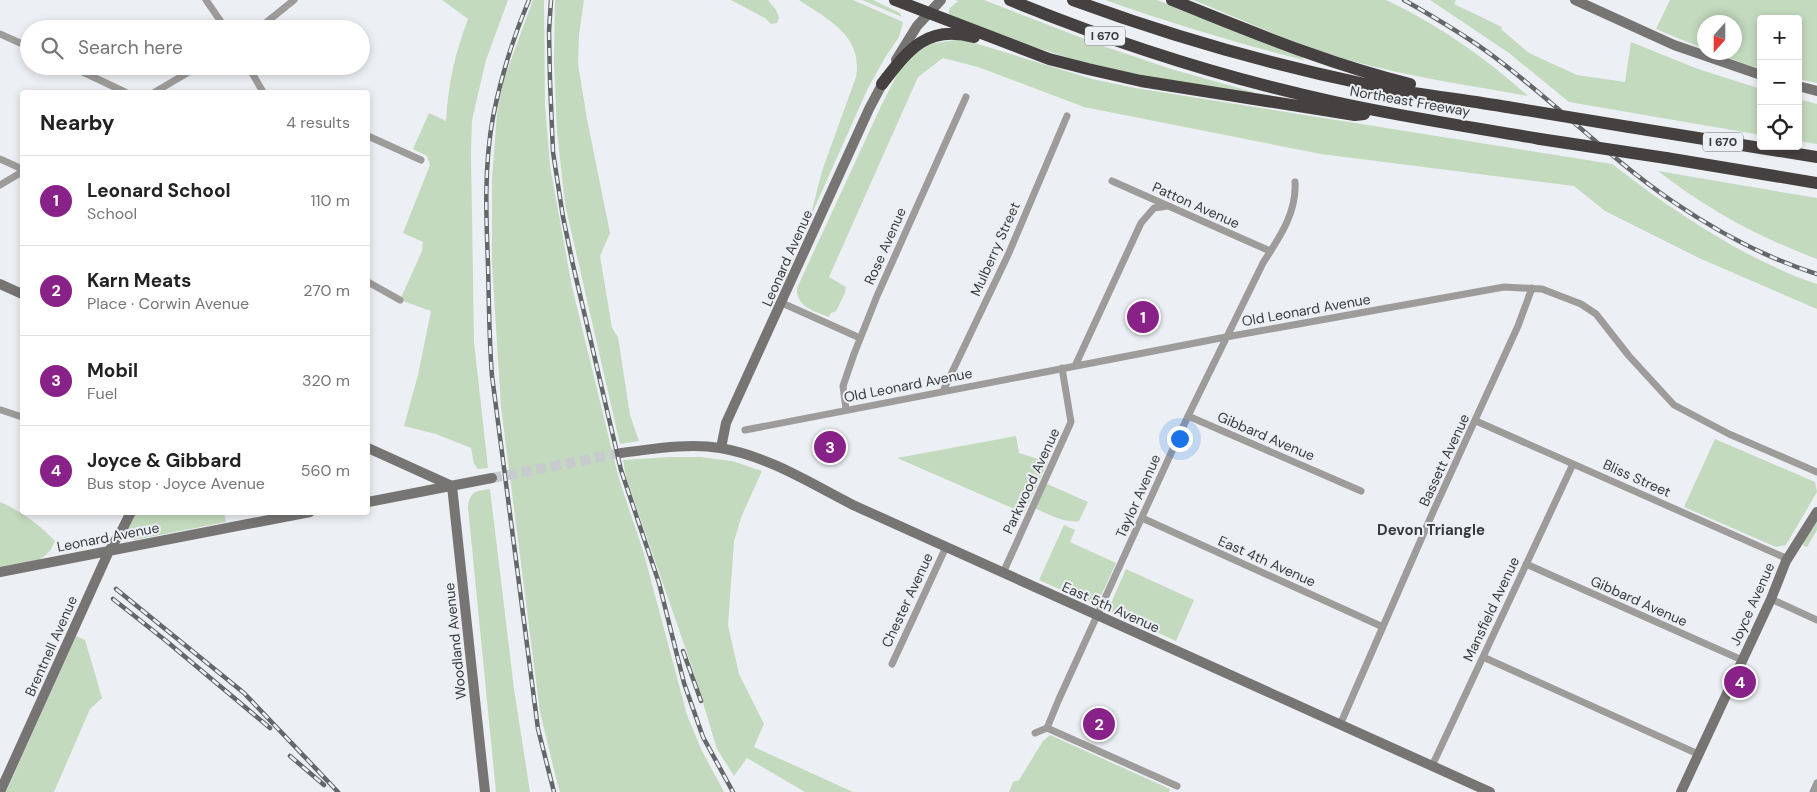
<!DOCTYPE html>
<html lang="en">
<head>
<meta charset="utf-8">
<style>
	:root { --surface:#fff; --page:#f2f2f2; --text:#222; --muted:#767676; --line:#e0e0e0; --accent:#892288 }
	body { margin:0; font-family:"DM Sans",sans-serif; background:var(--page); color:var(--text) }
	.controls { position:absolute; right:15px; top:15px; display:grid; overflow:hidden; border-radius:5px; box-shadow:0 2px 8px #0003 }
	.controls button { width:45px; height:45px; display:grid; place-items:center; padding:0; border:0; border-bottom:1px solid var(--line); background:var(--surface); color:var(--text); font:25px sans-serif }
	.compass { position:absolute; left:1697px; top:15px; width:45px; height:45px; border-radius:50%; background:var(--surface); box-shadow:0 2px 8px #0003; rotate:201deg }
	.you { position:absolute; left:1179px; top:438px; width:18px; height:18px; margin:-12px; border:4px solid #fff; border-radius:50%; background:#1a73e8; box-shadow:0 0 0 8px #1a73e833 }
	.badge { display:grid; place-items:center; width:32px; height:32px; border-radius:50%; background:var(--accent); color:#fff; font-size:16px; font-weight:700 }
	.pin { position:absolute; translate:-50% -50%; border:2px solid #fff; box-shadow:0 1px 5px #0006 }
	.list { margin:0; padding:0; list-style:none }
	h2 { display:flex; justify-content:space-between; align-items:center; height:65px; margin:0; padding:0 20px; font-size:21px }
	h2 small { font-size:16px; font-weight:400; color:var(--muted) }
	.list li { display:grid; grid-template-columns:32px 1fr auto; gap:15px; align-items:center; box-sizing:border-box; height:90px; padding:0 20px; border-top:1px solid var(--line) }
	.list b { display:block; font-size:19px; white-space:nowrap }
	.list p { margin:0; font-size:16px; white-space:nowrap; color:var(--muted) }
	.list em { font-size:16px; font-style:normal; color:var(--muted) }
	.icon { flex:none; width:28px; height:28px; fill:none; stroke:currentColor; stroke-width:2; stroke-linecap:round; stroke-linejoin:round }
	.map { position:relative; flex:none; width:1817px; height:792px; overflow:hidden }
	.search { position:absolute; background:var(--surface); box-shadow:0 2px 8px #0003; left:20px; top:20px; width:350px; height:55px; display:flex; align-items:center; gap:12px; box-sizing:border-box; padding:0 18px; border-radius:28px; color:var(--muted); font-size:19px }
	.panel { position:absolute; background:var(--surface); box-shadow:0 2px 8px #0003; left:20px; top:90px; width:350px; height:425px; border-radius:5px }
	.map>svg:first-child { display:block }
</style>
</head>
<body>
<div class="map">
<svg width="1817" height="792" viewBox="0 0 1817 792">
	<rect width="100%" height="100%" fill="#eceff3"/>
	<path fill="#c3dabe" d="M 442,0 L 508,0 L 486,60 L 472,120 L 471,152 L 474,342 L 488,468 L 478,469 L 474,464 L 471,448 L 436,434 L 404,426 L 418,375 L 431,311 L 400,300 L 422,251 L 423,242 L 403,233 L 430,165 L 427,156 L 413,149 L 429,113 L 446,121 C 448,85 455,53 468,19 Z
		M 533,0 L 544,0 L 545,105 L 550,166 L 572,287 L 619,479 L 644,554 L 687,715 L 702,751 L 724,792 L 560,792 L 557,782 L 540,712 L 501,407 L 492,263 L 492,178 L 497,114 L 503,82 Z
		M 555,0 L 584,0 L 579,35 L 578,64 L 587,119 L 610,233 L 600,256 L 612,328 L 618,337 L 630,415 L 639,441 L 620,444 L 565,204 L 557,131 L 554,62 Z
		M 731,0 L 768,0 L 776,10 L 779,18 L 777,23 L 771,24 L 765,18 Z
		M 799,0 L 853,0 L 903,22 L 899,37 L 886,56 L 868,88 L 810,218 L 822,171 L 856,77 C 863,36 829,20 799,0 Z
		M 862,0 L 873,0 L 900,13 L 902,17 Z
		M 955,0 L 984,0 L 1100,45 L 1171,69 L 1253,92 L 1252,95 C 1195,85 1137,76 1080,61 C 1037,49 995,33 954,18 L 949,15 L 949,9 L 958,1 Z
		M 1105,0 L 1157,0 L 1301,56 L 1304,60 C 1236,43 1171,23 1105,0 Z
		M 1193,0 L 1386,0 C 1437,24 1486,58 1528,96 C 1458,83 1387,74 1320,51 C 1277,36 1235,17 1193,0 Z
		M 1430,0 L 1456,0 L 1454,4 L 1502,27 L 1501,29 L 1529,53 L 1577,75 L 1625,82 L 1631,42 L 1698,69 L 1761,89 L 1761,135 L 1569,102 L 1509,53 Z
		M 1670,0 L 1817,0 L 1817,83 L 1798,79 L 1798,19 L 1761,19 L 1761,69 L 1713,53 L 1734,52 L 1734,22 L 1704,22 L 1704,49 L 1656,29 Z
		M 955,40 L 968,41 L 1092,79 L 1135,88 L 1612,164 C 1630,177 1647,191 1665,203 C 1712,235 1763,266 1817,284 L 1817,309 L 1699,258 L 1605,211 L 1574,186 L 1321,154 L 1084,107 L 978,67 L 943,58 L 918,77 L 829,277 L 846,287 L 845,293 L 836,311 L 831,313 L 829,317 C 814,311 796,307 797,288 L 882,104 L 901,67 L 911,55 L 931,44 Z
		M 1798,99 L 1817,104 L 1817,144 L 1798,141 Z
		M 1658,171 L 1817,198 L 1817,259 C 1756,236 1710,211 1658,171 Z
		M 1016,436 L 1019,453 L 1048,462 L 1025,511 L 1019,511 L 897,458 Z
		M 1715,439 L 1815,482 L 1817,492 L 1786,545 L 1776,547 L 1684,507 Z
		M 670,457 L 700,457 L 732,461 L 762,471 L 742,515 L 734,541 L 728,625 L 739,674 L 764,724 L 754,747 L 853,792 L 805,792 L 747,758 L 734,776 L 717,749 L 694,673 L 626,477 L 623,460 Z
		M 1045,483 L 1088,502 L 1079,521 C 1065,524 1047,513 1034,508 Z
		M 490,489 L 514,689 L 530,792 L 496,792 L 468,507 C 470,491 476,491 490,489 Z
		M 0,502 C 21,511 40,525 55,541 C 46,566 23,563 0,568 Z
		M 135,513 L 224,513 L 226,522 L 134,540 L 127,534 L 128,528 Z
		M 1817,518 L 1817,530 L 1807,547 L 1804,546 L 1803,542 Z
		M 1064,525 L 1075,530 L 1070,542 L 1116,563 L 1100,598 L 1096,602 L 1084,600 L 1039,580 Z
		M 1126,569 L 1194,600 L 1176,641 L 1110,611 L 1109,608 Z
		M 76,636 L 85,640 L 102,698 L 90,709 L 54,792 L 6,792 Z
		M 1050,735 L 1170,789 L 1169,792 L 1009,792 L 1013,782 L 1019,780 L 1043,741 Z"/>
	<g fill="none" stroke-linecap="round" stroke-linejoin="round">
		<path stroke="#c8cbce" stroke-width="10" stroke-dasharray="10 5" stroke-linecap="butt" d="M 492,478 L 621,453"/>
		<path stroke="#9e9c9b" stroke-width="7" d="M 206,0 L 226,29
			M 258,29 L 294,0
			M 0,34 L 29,47
			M 70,66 L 125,92
			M 248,66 L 263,92
			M 155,92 L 199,66
			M 368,136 L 421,160
			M 0,159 L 22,169
			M 1112,181 L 1270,251
			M 0,185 L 22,172
			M 368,282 L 400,300
			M 782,303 L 860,338
			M 1075,366 L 1141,223 L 1154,208 L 1168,206
			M 943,391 L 1008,255 L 1067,116
			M 846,409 L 843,386 L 854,354 L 877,296 L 966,97
			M 1,410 L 22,417
			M 1188,416 L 1361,491
			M 1476,421 L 1788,559
			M 745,430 L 1226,337 L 1504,287 L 1542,289 L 1581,304 L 1596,314 L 1629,356 L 1674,405 L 1729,434 L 1817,472
			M 1142,518 L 1383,627
			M 1526,564 L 1742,660
			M 1003,573 L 1071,422 L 1062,368
			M 1771,599 L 1817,620
			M 1483,657 L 1698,754
			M 892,664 L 946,547
			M 1340,725 L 1433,512 L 1518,326 L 1532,288
			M 1047,728 L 1177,786
			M 1035,733 L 1047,728 L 1059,699 L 1188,416 L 1263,263 C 1279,238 1297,213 1295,182
			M 1432,766 L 1573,464
			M 1813,792 L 1817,783"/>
		<path stroke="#777474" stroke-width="10" d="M 1575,0 L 1674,45 L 1761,75
			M 896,60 L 917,26 L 941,0
			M 1798,86 L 1817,91
			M 0,284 L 22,294
			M 368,448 L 452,486
			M 721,448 L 726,423 L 869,109 L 886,77
			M 621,453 C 654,449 688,443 720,448 C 768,456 810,483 853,505 L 1490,792
			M 452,486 L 485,792
			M 368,502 L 492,478
			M 0,572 L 310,512
			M 0,792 L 109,551 L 123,528 L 131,512
			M 1681,792 L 1771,599 L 1786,561 L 1817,512"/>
		<path stroke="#454140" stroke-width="12" d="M 895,0 L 1049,59 L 1088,69 L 1141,81 L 1355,115 L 1364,114
			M 1010,0 C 1115,43 1223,78 1335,102 C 1403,117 1471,127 1540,139
			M 1073,0 C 1168,35 1265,63 1365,84 C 1412,94 1460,99 1507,107
			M 1172,0 C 1250,31 1327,64 1410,84
			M 882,84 C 908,50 927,24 974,37
			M 1629,127 L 1817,157
			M 1666,158 L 1817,183"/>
		<defs>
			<path id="rail" d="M 529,0 C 513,38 501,76 493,117 C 484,166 486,216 488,265 C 489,302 489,339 492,376 L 538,729 L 554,792
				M 551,0 L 549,31 L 550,81 L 553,152 L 563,217 L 573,265 L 621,470 L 659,583 L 684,683 L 703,737 L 733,792
				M 1404,0 C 1434,17 1465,35 1493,56 C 1555,102 1609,158 1672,201 C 1716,231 1766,258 1817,274
				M 116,589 L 244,693 L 338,792
				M 113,599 L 165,640 L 270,728
				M 683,651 L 701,701
				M 290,756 L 324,785"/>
		</defs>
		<use href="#rail" stroke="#646768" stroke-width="4.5"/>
		<use href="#rail" stroke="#eceff3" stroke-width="2.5" stroke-dasharray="8" stroke-linecap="butt"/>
		<path stroke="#454140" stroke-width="12" d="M 1507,107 L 1629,127
			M 1540,139 L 1666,158"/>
	</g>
	<g text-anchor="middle" stroke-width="4" stroke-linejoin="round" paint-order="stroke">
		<g fill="#eceff3" stroke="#6e7072" stroke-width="1">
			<rect x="1085" y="26.5" width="40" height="19" rx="4"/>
			<rect x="1703" y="132.5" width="40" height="19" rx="4"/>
		</g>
		<g font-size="12" font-weight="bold" fill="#383a3b">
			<text x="1105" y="40">I 670</text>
			<text x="1723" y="146">I 670</text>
		</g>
		<g font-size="14" fill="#383a3b" stroke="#eceff3">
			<text transform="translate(1410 101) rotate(10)" y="5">Northeast Freeway</text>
			<text transform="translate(1196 205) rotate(24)" y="5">Patton Avenue</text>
			<text transform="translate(885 246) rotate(-66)" y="5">Rose Avenue</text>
			<text transform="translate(995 249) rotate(-66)" y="5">Mulberry Street</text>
			<text transform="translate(787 258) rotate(-66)" y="5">Leonard Avenue</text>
			<text transform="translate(1306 310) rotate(-10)" y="5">Old Leonard Avenue</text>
			<text transform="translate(908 385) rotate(-11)" y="5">Old Leonard Avenue</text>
			<text transform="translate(1266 436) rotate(23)" y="5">Gibbard Avenue</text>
			<text transform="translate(1444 460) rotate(-65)" y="5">Bassett Avenue</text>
			<text transform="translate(1637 478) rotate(24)" y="5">Bliss Street</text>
			<text transform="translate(1031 481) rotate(-65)" y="5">Parkwood Avenue</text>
			<text transform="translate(1138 496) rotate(-66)" y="5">Taylor Avenue</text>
			<text transform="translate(108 537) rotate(-11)" y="5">Leonard Avenue</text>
			<text transform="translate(1267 561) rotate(24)" y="5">East 4th Avenue</text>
			<text transform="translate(907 600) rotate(-65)" y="5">Chester Avenue</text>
			<text transform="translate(1639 601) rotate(24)" y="5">Gibbard Avenue</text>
			<text transform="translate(1752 604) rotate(-66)" y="5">Joyce Avenue</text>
			<text transform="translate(1111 607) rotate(24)" y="5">East 5th Avenue</text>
			<text transform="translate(1491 609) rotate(-65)" y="5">Mansfield Avenue</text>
			<text transform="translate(455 641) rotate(-96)" y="5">Woodland Avenue</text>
			<text transform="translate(51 646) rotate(-66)" y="5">Brentnell Avenue</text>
		</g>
		<g font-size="15" font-weight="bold" fill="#383a3b" stroke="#eceff3">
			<text x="1431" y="535">Devon Triangle</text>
		</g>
	</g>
</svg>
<div class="controls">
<button>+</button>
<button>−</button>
<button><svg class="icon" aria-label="locate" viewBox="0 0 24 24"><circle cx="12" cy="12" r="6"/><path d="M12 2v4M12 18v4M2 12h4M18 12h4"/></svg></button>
</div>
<svg class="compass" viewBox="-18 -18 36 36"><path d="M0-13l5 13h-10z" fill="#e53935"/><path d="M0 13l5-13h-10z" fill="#767676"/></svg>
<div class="you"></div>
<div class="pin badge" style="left:1143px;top:317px">1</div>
<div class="pin badge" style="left:1099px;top:724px">2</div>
<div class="pin badge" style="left:830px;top:447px">3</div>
<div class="pin badge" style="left:1740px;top:682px">4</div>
<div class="search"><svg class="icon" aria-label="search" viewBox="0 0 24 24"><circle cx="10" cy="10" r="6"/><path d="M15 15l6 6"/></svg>Search here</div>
<section class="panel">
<h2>Nearby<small>4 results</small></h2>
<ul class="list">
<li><span class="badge">1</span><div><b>Leonard School</b><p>School</p></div><em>110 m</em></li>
<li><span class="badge">2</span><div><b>Karn Meats</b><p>Place · Corwin Avenue</p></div><em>270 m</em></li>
<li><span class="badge">3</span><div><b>Mobil</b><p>Fuel</p></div><em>320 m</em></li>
<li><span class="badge">4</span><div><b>Joyce &amp; Gibbard</b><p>Bus stop · Joyce Avenue</p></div><em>560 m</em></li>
</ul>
</section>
</div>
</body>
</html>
